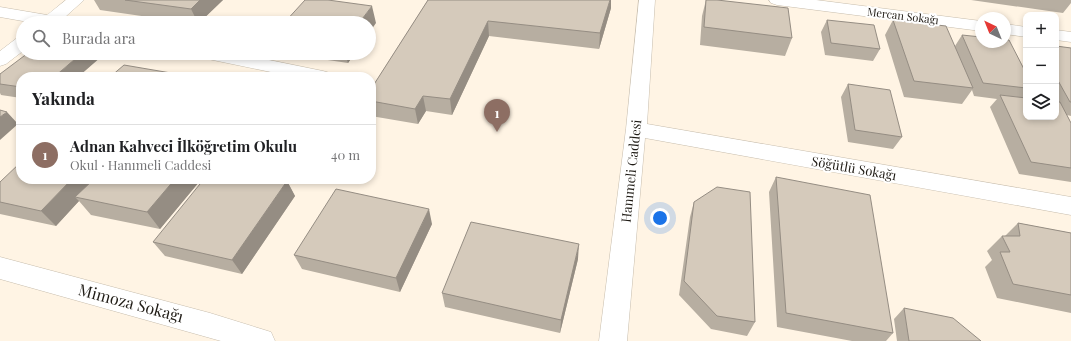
<!DOCTYPE html>
<html lang="tr">
<head>
<meta charset="utf-8">
<style>
	:root { --surface:#fff; --page:#f2f2f2; --text:#202124; --muted:#757577; --line:#e0e0e0; --accent:#6a53cd }
	body { margin:0; font-family:"Playfair Display",serif; background:var(--page); color:var(--text) }
	.controls { position:absolute; right:12px; top:12px; display:grid; overflow:hidden; border-radius:8px; box-shadow:0 2px 6px #0003 }
	.controls button { width:36px; height:36px; display:grid; place-items:center; padding:0; border:0; border-bottom:1px solid var(--line); background:var(--surface); color:var(--text); font:20px sans-serif }
	.compass { position:absolute; left:975px; top:12px; width:36px; height:36px; border-radius:50%; background:var(--surface); box-shadow:0 2px 6px #0003; rotate:317deg }
	.you { position:absolute; left:660px; top:218px; width:14px; height:14px; margin:-10px; border:3px solid #fff; border-radius:50%; background:#1a73e8; box-shadow:0 0 0 6px #1a73e833 }
	.badge { display:grid; place-items:center; width:26px; height:26px; border-radius:50%; background:var(--accent); color:#fff; font-size:13px; font-weight:700 }
	.pin { position:absolute; translate:-50% -33px; filter:drop-shadow(0 1px 2px #0008) }
	.pin::after { content:''; position:absolute; top:21px; width:14px; height:12px; background:inherit; clip-path:polygon(0 0,100% 0,50% 100%) }
	.list { margin:0; padding:0; list-style:none }
	h2 { display:flex; justify-content:space-between; align-items:center; height:52px; margin:0; padding:0 16px; font-size:17px }
	h2 small { font-size:13px; font-weight:400; color:var(--muted) }
	.list li { display:grid; grid-template-columns:26px 1fr auto; gap:12px; align-items:center; box-sizing:border-box; height:60px; padding:0 16px; border-top:1px solid var(--line) }
	.list b { display:block; font-size:15px; white-space:nowrap }
	.list p { margin:0; font-size:13px; white-space:nowrap; color:var(--muted) }
	.list em { font-size:13px; font-style:normal; color:var(--muted) }
	.icon { flex:none; width:22px; height:22px; fill:none; stroke:currentColor; stroke-width:2; stroke-linecap:round; stroke-linejoin:round }
	.map { position:relative; flex:none; width:1071px; height:341px; overflow:hidden }
	.search { position:absolute; background:var(--surface); box-shadow:0 2px 6px #0003; left:16px; top:16px; width:360px; height:44px; display:flex; align-items:center; gap:10px; box-sizing:border-box; padding:0 14px; border-radius:22px; color:var(--muted); font-size:15px }
	.panel { position:absolute; background:var(--surface); box-shadow:0 2px 6px #0003; left:16px; top:72px; width:360px; height:112px; border-radius:16px }
	.map>svg:first-child { display:block }
</style>
</head>
<body>
<div class="map">
<svg width="1071" height="341" viewBox="0 0 1071 341">
	<rect width="100%" height="100%" fill="#fff4e4"/>
	<g fill="none" stroke-linecap="round" stroke-linejoin="round">
		<defs>
			<path id="street" d="M 66,0 L 84,0 L 64,18 L 69,19 L 72,23 L 34,23 L 0,17 L 0,7 L 47,15 Z
				M 639,0 L 655,0 L 647,124 L 1071,197 L 1071,215 L 645,138 L 627,341 L 599,341 L 626,129 Z
				M 769,0 L 816,0 L 981,21 L 981,31 L 777,5 L 771,3 Z
				M 1005,24 L 1026,27 L 1026,37 L 1005,34 Z
				M 1056,30 L 1071,32 L 1071,42 L 1056,40 Z
				M 23,37 L 23,51 L 6,64 L 0,66 L 0,51 L 17,38 Z
				M 199,53 L 235,53 L 323,71 L 330,73 L 332,77 L 295,77 L 208,59 L 202,57 Z
				M 0,257 L 210,313 L 271,332 L 275,341 L 221,341 L 0,279 Z"/>
		</defs>
		<use href="#street" stroke="#c7bdad" stroke-width="1"/>
		<use href="#street" fill="#fff" fill-rule="evenodd"/>
	</g>
	<path fill="#b7aea1" d="M 94,0 L 223,0 L 199,23 L 190,23 L 100,10 Z
		M 428,0 L 611,8 L 599,49 L 489,36 L 452,115 L 426,111 L 418,124 L 371,116 L 371,89 Z
		M 706,0 L 792,38 L 785,56 L 700,45 L 702,16 Z
		M 971,0 L 1071,0 L 1071,3 L 1063,13 Z
		M 827,20 L 880,49 L 873,61 L 825,55 L 821,32 Z
		M 893,20 L 955,46 L 962,35 L 1026,73 L 1026,117 L 1056,117 L 1056,46 L 1071,48 L 1071,116 L 1067,115 L 1071,123 L 1071,182 L 1019,174 L 990,107 L 997,99 L 974,96 L 972,90 L 962,104 L 904,97 L 885,35 Z
		M 280,53 L 355,53 L 348,63 Z
		M 101,57 L 21,77 L 21,98 L 1,95 L 0,93 L 0,74 Z
		M 848,84 L 902,137 L 893,149 L 848,142 L 841,97 Z
		M 776,177 L 893,333 L 886,341 L 852,341 L 777,327 L 769,192 Z
		M 21,179 L 197,179 L 199,182 L 160,229 L 91,215 L 79,201 L 56,226 L 0,214 L 0,182 Z
		M 287,181 L 295,196 L 242,274 L 165,256 L 153,242 Z
		M 694,202 L 755,322 L 747,336 L 711,329 L 679,295 L 690,217 Z
		M 1018,223 L 1071,233 L 1071,313 L 997,298 L 985,267 L 992,260 L 987,251 L 1002,236 L 1005,236 Z
		M 432,224 L 400,292 L 302,269 L 294,255 Z
		M 578,259 L 560,333 L 445,307 L 442,293 Z
		M 904,308 L 981,341 L 897,341 L 894,319 Z"/>
	<path fill="#958d83" d="M 200,0 L 223,0 L 199,23 L 198,23 L 191,9 Z
		M 610,0 L 611,0 L 611,8 L 599,49 L 600,33 Z
		M 372,6 L 376,23 L 369,33 L 369,23 L 359,23 Z
		M 488,21 L 489,36 L 452,115 L 450,99 Z
		M 82,53 L 98,53 L 101,57 L 78,77 L 54,77 Z
		M 345,53 L 355,53 L 348,63 Z
		M 171,73 L 173,77 L 167,77 Z
		M 423,96 L 426,111 L 418,124 L 415,109 Z
		M 7,112 L 18,124 L 0,140 L 0,117 Z
		M 72,179 L 100,179 L 75,197 L 79,201 L 56,226 L 41,211 Z
		M 175,179 L 197,179 L 199,182 L 160,229 L 147,212 Z
		M 287,181 L 295,196 L 242,274 L 232,260 Z
		M 429,209 L 432,224 L 400,292 L 396,278 Z
		M 579,244 L 578,259 L 560,333 L 561,320 Z"/>
	<path fill="#d5cabb" stroke="#958d83" d="M 125,0 L 200,0 L 191,9 Z
		M 305,0 L 328,0 L 372,6 L 359,23 L 284,23 Z
		M 428,0 L 610,0 L 600,33 L 488,21 L 450,99 L 423,96 L 415,109 L 371,101 L 371,89 Z
		M 706,0 L 717,0 L 788,8 L 792,38 L 704,27 Z
		M 827,20 L 874,25 L 880,49 L 831,43 Z
		M 893,20 L 946,26 L 973,88 L 914,81 Z
		M 962,35 L 981,37 L 981,42 L 1005,42 L 1005,40 L 1009,40 L 1026,73 L 1026,88 L 983,83 Z
		M 1056,46 L 1071,48 L 1071,102 L 1070,102 L 1056,77 Z
		M 28,53 L 82,53 L 54,77 L 21,77 L 21,87 L 0,84 L 0,74 Z
		M 124,65 L 171,73 L 167,77 L 110,77 Z
		M 848,84 L 890,90 L 902,137 L 855,130 Z
		M 1000,95 L 1026,98 L 1026,117 L 1056,117 L 1056,102 L 1060,102 L 1071,123 L 1071,168 L 1031,162 Z
		M 0,110 L 7,112 L 0,117 Z
		M 21,162 L 21,179 L 72,179 L 41,211 L 0,202 L 0,182 Z
		M 776,177 L 870,195 L 893,333 L 786,313 Z
		M 94,179 L 175,179 L 147,212 L 75,197 Z
		M 204,179 L 278,179 L 287,181 L 232,260 L 153,242 Z
		M 717,187 L 750,192 L 755,322 L 717,316 L 684,281 L 694,202 Z
		M 336,189 L 429,209 L 396,278 L 294,255 Z
		M 471,222 L 579,244 L 561,320 L 442,293 Z
		M 1018,223 L 1071,233 L 1071,295 L 1013,284 L 1000,252 L 1010,252 L 1002,236 L 1020,236 Z
		M 904,308 L 953,318 L 981,341 L 909,341 Z"/>
	<g text-anchor="middle" stroke-width="4" stroke-linejoin="round" paint-order="stroke">
		<g font-size="11" fill="#201c16" stroke="#fff">
			<text transform="translate(903 16) rotate(7)" y="4">Mercan Sokağı</text>
		</g>
		<g font-size="13" fill="#201c16" stroke="#fff">
			<text transform="translate(854 168) rotate(10)" y="5">Söğütlü Sokağı</text>
			<text transform="translate(631 171) rotate(-84)" y="5">Hanımeli Caddesi</text>
		</g>
		<g font-size="16" fill="#201c16" stroke="#fff">
			<text transform="translate(131 303) rotate(15)" y="6">Mimoza Sokağı</text>
		</g>
	</g>
</svg>
<div class="controls">
<button>+</button>
<button>−</button>
<button><svg class="icon" aria-label="layers" viewBox="0 0 24 24"><path d="M12 4l9 5-9 5-9-5zM3 14l9 5 9-5"/></svg></button>
</div>
<svg class="compass" viewBox="-18 -18 36 36"><path d="M0-13l5 13h-10z" fill="#e53935"/><path d="M0 13l5-13h-10z" fill="#757577"/></svg>
<div class="you"></div>
<div class="pin badge" style="left:497px;top:132px;background:#8d6e63">1</div>
<div class="search"><svg class="icon" aria-label="search" viewBox="0 0 24 24"><circle cx="10" cy="10" r="6"/><path d="M15 15l6 6"/></svg>Burada ara</div>
<section class="panel">
<h2>Yakında<small></small></h2>
<ul class="list">
<li><span class="badge" style="background:#8d6e63">1</span><div><b>Adnan Kahveci İlköğretim Okulu</b><p>Okul · Hanımeli Caddesi</p></div><em>40 m</em></li>
</ul>
</section>
</div>
</body>
</html>
